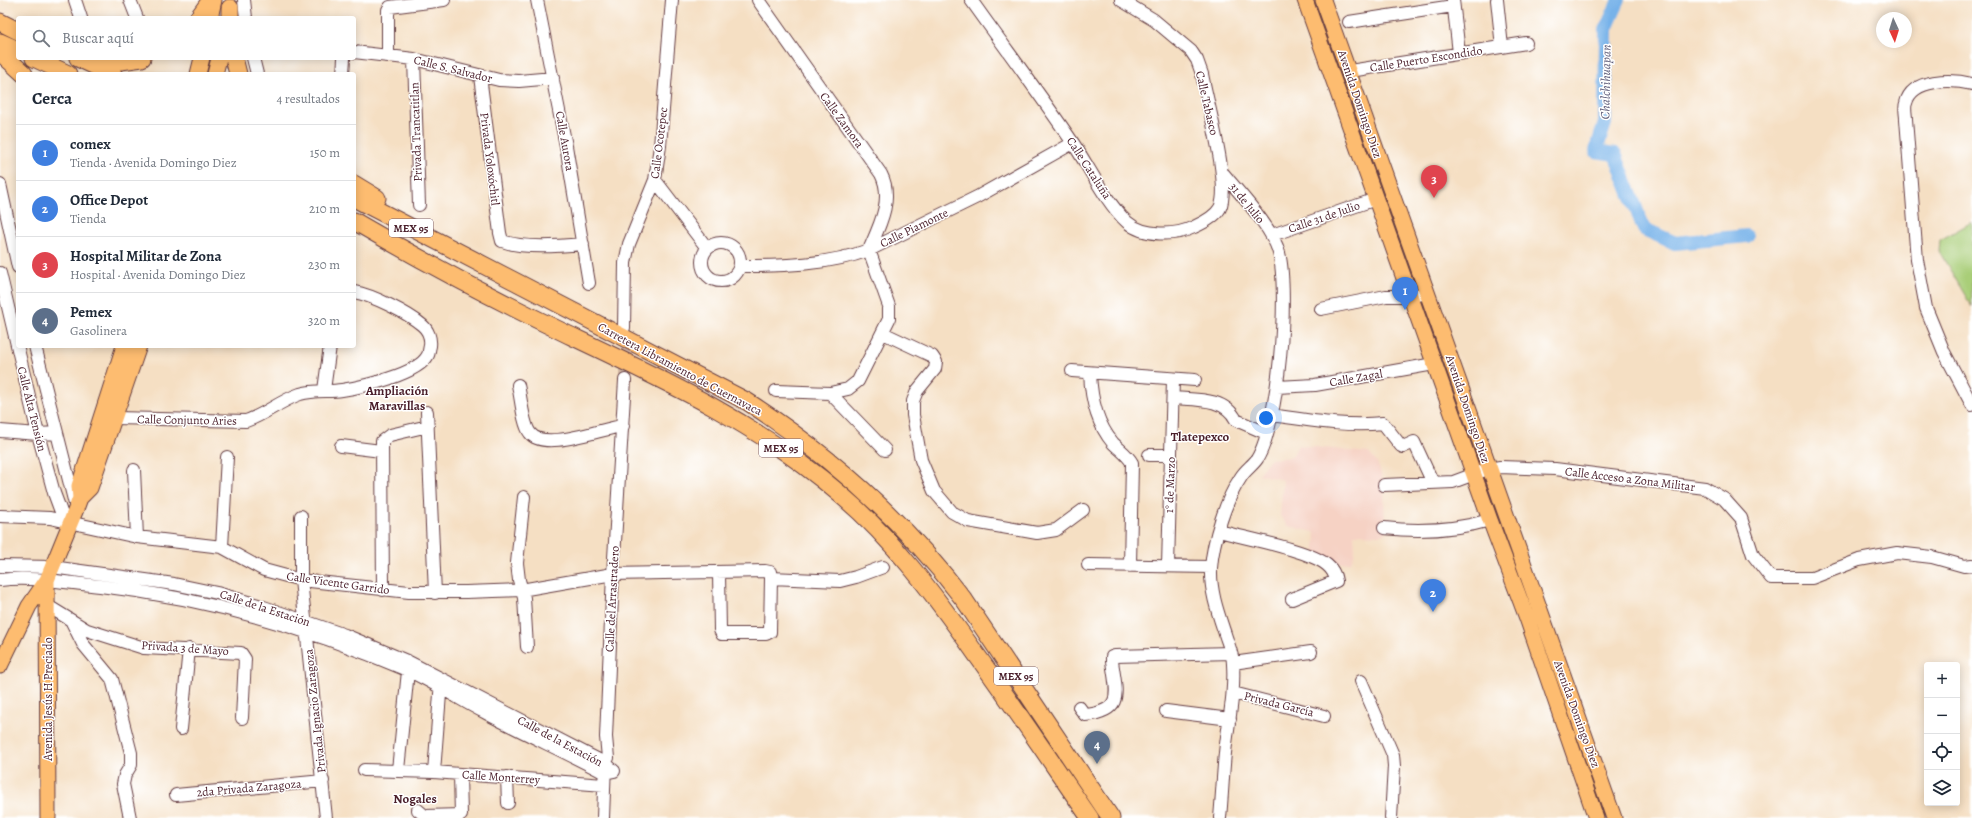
<!DOCTYPE html>
<html lang="es">
<head>
<meta charset="utf-8">
<style>
	:root { --surface:#fff; --page:#f2f2f3; --text:#1f2937; --muted:#747a83; --line:#e0e1e3; --accent:#1f6fb2 }
	body { margin:0; font-family:Alegreya,serif; background:var(--page); color:var(--text) }
	.controls { position:absolute; right:12px; bottom:12px; display:grid; overflow:hidden; border-radius:4px; box-shadow:0 2px 10px #0003 }
	.controls button { width:36px; height:36px; display:grid; place-items:center; padding:0; border:0; border-bottom:1px solid var(--line); background:var(--surface); color:var(--text); font:20px sans-serif }
	.compass { position:absolute; left:1876px; top:12px; width:36px; height:36px; border-radius:50%; background:var(--surface); box-shadow:0 2px 10px #0003; rotate:176deg }
	.you { position:absolute; left:1266px; top:418px; width:14px; height:14px; margin:-10px; border:3px solid #fff; border-radius:50%; background:#1a73e8; box-shadow:0 0 0 6px #1a73e833 }
	.badge { display:grid; place-items:center; width:26px; height:26px; border-radius:50%; background:var(--accent); color:#fff; font-size:13px; font-weight:700 }
	.pin { position:absolute; translate:-50% -33px; filter:drop-shadow(0 1px 2px #0008) }
	.pin::after { content:''; position:absolute; top:21px; width:14px; height:12px; background:inherit; clip-path:polygon(0 0,100% 0,50% 100%) }
	.list { margin:0; padding:0; list-style:none }
	h2 { display:flex; justify-content:space-between; align-items:center; height:52px; margin:0; padding:0 16px; font-size:17px }
	h2 small { font-size:13px; font-weight:400; color:var(--muted) }
	.list li { display:grid; grid-template-columns:26px 1fr auto; gap:12px; align-items:center; box-sizing:border-box; height:56px; padding:0 16px; border-top:1px solid var(--line) }
	.list b { display:block; font-size:15px; white-space:nowrap }
	.list p { margin:0; font-size:13px; white-space:nowrap; color:var(--muted) }
	.list em { font-size:13px; font-style:normal; color:var(--muted) }
	.icon { flex:none; width:22px; height:22px; fill:none; stroke:currentColor; stroke-width:2; stroke-linecap:round; stroke-linejoin:round }
	.map { position:relative; flex:none; width:1972px; height:818px; overflow:hidden }
	.search { position:absolute; background:var(--surface); box-shadow:0 2px 10px #0003; left:16px; top:16px; width:340px; height:44px; display:flex; align-items:center; gap:10px; box-sizing:border-box; padding:0 14px; border-radius:4px; color:var(--muted); font-size:15px }
	.panel { position:absolute; background:var(--surface); box-shadow:0 2px 10px #0003; left:16px; top:72px; width:340px; height:276px; border-radius:4px }
	.map>svg:first-child { display:block }
</style>
</head>
<body>
<div class="map">
<svg width="1972" height="818" viewBox="0 0 1972 818">
	<rect width="100%" height="100%" fill="#fff"/>
	<filter id="ink" filterUnits="userSpaceOnUse"><feTurbulence type="fractalNoise" baseFrequency=".025" numOctaves="2"/><feDisplacementMap in="SourceGraphic" scale="8" xChannelSelector="R" yChannelSelector="G"/><feConvolveMatrix kernelMatrix="1 2 1 2 8 2 1 2 1" color-interpolation-filters="sRGB"/></filter>
	<filter id="wash" filterUnits="userSpaceOnUse"><feTurbulence type="fractalNoise" baseFrequency=".012" numOctaves="4" result="noise"/><feDisplacementMap in="SourceGraphic" scale="16" xChannelSelector="R" yChannelSelector="G"/><feGaussianBlur stdDeviation="0.9" result="paint"/><feColorMatrix in="noise" values="0 0 0 0 0 0 0 0 0 0 0 0 0 0 0 0 0 1.4 0 .05"/><feComposite in="paint" operator="in"/></filter>
	<g filter="url(#wash)">
		<rect width="100%" height="100%" fill="#f5dfc3"/>
		<path fill="#f6d2c4" d="M 1298,445 L 1369,453 L 1378,464 L 1384,485 L 1385,533 L 1379,535 L 1354,534 L 1355,552 L 1351,562 L 1329,564 L 1314,556 L 1316,537 L 1314,532 L 1288,526 L 1280,516 L 1283,480 L 1258,474 L 1270,459 L 1292,457 Z"/>
		<path fill="#a9ce78" stroke="#7a7652" d="M 1972,222 L 1972,307 L 1939,251 L 1940,240 Z"/>
		<g fill="none" stroke-linecap="round" stroke-linejoin="round">
			<path stroke="#77b2e9" stroke-width="14" d="M 1619,0 L 1606,29 L 1605,123 L 1596,151 L 1615,154 L 1644,229 L 1675,243 L 1747,236"/>
		</g>
	</g>
	<g filter="url(#ink)">
		<g fill="none" stroke-linecap="round" stroke-linejoin="round">
			<path stroke="#d3b9a5" stroke-width="12" stroke-dasharray="12 6" stroke-linecap="butt" d="M 625,331 L 625,380"/>
			<defs>
				<path id="minor" d="M 75,0 L 81,18
					M 130,0 L 137,18
					M 244,0 L 246,18
					M 537,0 L 566,146 L 589,283
					M 758,0 L 881,174 C 894,199 879,227 869,250 L 889,306 L 889,319 L 858,381 L 848,389 L 830,393 L 776,391
					M 971,0 C 1005,48 1040,94 1073,143 C 1089,167 1107,204 1127,222 C 1144,237 1175,236 1194,227 C 1203,223 1215,217 1220,208 C 1231,185 1207,102 1202,74 L 1197,60 L 1191,51 L 1154,20 L 1121,0
					M 1453,0 L 1459,53
					M 1497,0 L 1502,47
					M 1349,22 L 1453,6
					M 354,52 L 414,59 L 499,80 L 519,81 L 553,78
					M 388,55 L 388,10 L 390,7 L 444,0
					M 253,58 L 257,74
					M 414,59 L 419,205
					M 1350,71 L 1526,43
					M 343,74 L 344,58
					M 480,76 L 500,233 L 502,241 C 524,249 560,246 583,244
					M 1972,84 C 1952,79 1912,78 1906,103 C 1904,108 1906,114 1906,119 L 1917,260 L 1926,308 L 1944,352 L 1972,405
					M 655,180 L 707,248
					M 0,184 L 18,267
					M 1272,235 L 1376,199
					M702 262a19 19 0 1 1 38 0a19 19 0 1 1-38 0Z
					M 740,266 C 783,266 828,265 869,250 L 977,197 L 1073,143
					M 0,273 L 38,434 L 54,493 L 64,520
					M 1321,309 L 1386,296 L 1412,296 L 1427,293
					M 624,328 L 625,263 L 629,244 L 655,180 L 660,146 L 672,0
					M 883,333 L 932,356 L 936,362 L 935,369 L 917,391 L 913,401 L 913,415 L 921,460 L 934,491 L 952,512 L 968,521 L 1037,533 L 1056,530 L 1083,510
					M 35,346 L 76,508
					M 1072,371 L 1195,380
					M 1090,373 C 1091,398 1096,423 1113,443 C 1120,450 1128,455 1132,463 L 1130,566
					M 518,385 C 521,398 523,424 530,433 C 544,452 602,428 623,426
					M 1277,387 L 1315,385 L 1434,364
					M 324,390 L 330,346
					M 830,393 L 885,450
					M 1173,398 C 1194,400 1225,397 1236,420 L 1266,433
					M 427,412 L 435,593
					M 1271,415 C 1308,420 1345,427 1383,423 L 1401,446 L 1403,447 L 1414,442 L 1433,483
					M 115,418 L 246,421 C 266,414 280,401 300,394 C 314,390 328,392 342,390 C 362,387 419,374 428,355 C 429,353 429,349 430,346 C 431,338 428,330 422,325 C 408,313 372,295 354,292
					M 0,431 L 38,434 L 57,433
					M 341,446 L 381,451
					M 1149,455 L 1171,455
					M 134,470 L 137,537
					M 1384,485 L 1453,482 L 1488,469 L 1500,467 L 1555,469 L 1705,488 L 1724,499 L 1741,518 L 1753,555 L 1771,578 L 1812,578 L 1859,560 L 1897,553 L 1932,557 L 1964,566 L 1972,565
					M 524,497 L 517,563 L 519,580 L 524,598 L 527,647
					M 0,516 L 50,518 L 137,537 L 222,547 L 264,570 L 301,580 L 409,592 L 466,592 L 521,590 L 613,574 L 765,571 L 770,572 L 771,578 L 770,632 L 766,634 L 722,634 L 720,630 L 719,573
					M 301,516 L 301,580 L 326,818
					M 1384,528 C 1419,532 1456,530 1490,520
					M 1219,531 C 1244,538 1309,550 1327,565 C 1332,569 1335,574 1336,581 L 1292,599
					M 222,547 L 227,457
					M 1088,565 L 1211,567
					M 0,566 L 52,567 L 174,584 L 217,593 L 258,605 L 345,635 L 409,662 L 589,755 L 605,763 L 614,771
					M 1168,566 L 1173,379
					M 771,578 L 840,581 L 856,577 L 883,567
					M 0,580 C 33,576 67,583 100,586 C 206,598 309,628 407,670 C 434,682 460,700 486,713 C 525,734 566,752 605,773 L 614,771
					M 383,590 L 382,441 L 390,435 L 428,426
					M 48,606 L 87,630 L 144,648 L 241,653 L 245,659 L 242,718
					M 72,622 L 83,644 L 112,679 L 131,753 L 131,765 L 125,775 L 123,784 L 130,818
					M 1233,663 L 1311,652
					M 1361,681 L 1393,755 L 1394,766 L 1391,818
					M 1233,693 L 1324,716
					M 1079,707 L 1085,715 C 1125,711 1116,692 1112,661 L 1112,657 L 1115,656 L 1231,653
					M 1166,711 L 1230,719
					M 181,729 L 189,649
					M 364,770 L 434,772 L 604,785
					M 398,770 L 408,671
					M 434,772 L 441,681
					M 507,777 L 508,803
					M 176,795 L 323,781
					M 418,810 L 425,816 L 461,815 L 460,774
					M 603,818 L 605,763 L 608,758 L 606,737 L 613,574 L 625,380
					M 1220,818 C 1222,796 1223,774 1225,753 C 1228,723 1235,694 1233,664 C 1233,654 1228,644 1225,634 C 1218,613 1210,591 1211,568 C 1213,540 1226,499 1241,477 C 1245,470 1253,465 1257,459 C 1279,423 1289,293 1279,253 C 1273,228 1239,193 1222,172"/>
				<path id="major" d="M 1305,0 L 1490,520 L 1527,618 L 1596,818
					M 1323,0 L 1614,818
					M 210,18 L 214,0
					M 198,74 L 202,58
					M 215,74 L 219,58
					M 80,498 L 90,488 L 139,346
					M 47,580 L 48,818
					M 0,666 L 29,606 L 47,580 L 76,509 L 80,498 L 79,486 L 124,346"/>
				<path id="highway" d="M 230,8 L 230,18
					M 198,18 L 211,0
					M 0,22 L 18,31
					M 0,42 L 18,50
					M 0,52 L 24,74
					M 34,58 L 68,74
					M 78,58 L 113,74
					M 99,58 L 121,61 L 142,58
					M 234,58 L 238,74
					M 354,184 L 377,198
					M 354,198 L 748,402 C 831,456 905,522 965,601 L 1111,818
					M 354,221 C 424,262 496,300 569,335 C 666,381 759,424 841,495 C 894,540 936,597 976,654 C 1015,708 1052,763 1090,818"/>
			</defs>
			<use href="#minor" stroke="#643c42" stroke-width="14"/>
			<use href="#major" stroke="#643c42" stroke-width="17"/>
			<use href="#highway" stroke="#643c42" stroke-width="19"/>
			<use href="#minor" stroke="#fff" stroke-width="12"/>
			<use href="#major" stroke="#fdbc6f" stroke-width="15"/>
			<use href="#highway" stroke="#fdbc6f" stroke-width="17"/>
		</g>
	</g>
	<g text-anchor="middle" stroke-width="3" stroke-linejoin="round" paint-order="stroke">
		<g fill="#fff" stroke="#80626b" stroke-width="1">
			<rect x="389" y="219" width="44" height="18" rx="3"/>
			<rect x="759" y="439" width="44" height="18" rx="3"/>
			<rect x="994" y="667" width="44" height="18" rx="3"/>
		</g>
		<g font-size="11" font-weight="bold" fill="#4a1f2b">
			<text x="411" y="232">MEX 95</text>
			<text x="781" y="452">MEX 95</text>
			<text x="1016" y="680">MEX 95</text>
		</g>
		<g font-size="12" fill="#4a1f2b" stroke="#fff">
			<text transform="translate(1426 59) rotate(-9)" y="4">Calle Puerto Escondido</text>
			<text transform="translate(453 69) rotate(14)" y="4">Calle S. Salvador</text>
			<text transform="translate(1207 103) rotate(77)" y="4">Calle Tabasco</text>
			<text transform="translate(1360 104) rotate(71)" y="4">Avenida Domingo Diez</text>
			<text transform="translate(842 120) rotate(54)" y="4">Calle Zamora</text>
			<text transform="translate(416 132) rotate(-92)" y="4">Privada Trancatitlan</text>
			<text transform="translate(565 141) rotate(80)" y="4">Calle Aurora</text>
			<text transform="translate(659 143) rotate(-83)" y="4">Calle Ocotepec</text>
			<text transform="translate(490 159) rotate(83)" y="4">Privada Yoloxóchitl</text>
			<text transform="translate(1089 168) rotate(57)" y="4">Calle Cataluña</text>
			<text transform="translate(1247 203) rotate(51)" y="4">31 de Julio</text>
			<text transform="translate(1324 217) rotate(-19)" y="4">Calle 31 de Julio</text>
			<text transform="translate(914 228) rotate(-26)" y="4">Calle Piamonte</text>
			<text transform="translate(680 369) rotate(28)" y="4">Carretera Libramiento de Cuernavaca</text>
			<text transform="translate(1356 378) rotate(-10)" y="4">Calle Zagal</text>
			<text transform="translate(32 409) rotate(76)" y="4">Calle Alta Tensión</text>
			<text transform="translate(1468 409) rotate(71)" y="4">Avenida Domingo Diez</text>
			<text transform="translate(187 420) rotate(1)" y="4">Calle Conjunto Aries</text>
			<text transform="translate(1630 479) rotate(7)" y="4">Calle Acceso a Zona Militar</text>
			<text transform="translate(1170 485) rotate(-88)" y="4">1° de Marzo</text>
			<text transform="translate(338 583) rotate(8)" y="4">Calle Vicente Garrido</text>
			<text transform="translate(612 599) rotate(-87)" y="4">Calle del Arrastradero</text>
			<text transform="translate(265 608) rotate(18)" y="4">Calle de la Estación</text>
			<text transform="translate(185 648) rotate(4)" y="4">Privada 3 de Mayo</text>
			<text transform="translate(48 699) rotate(-90)" y="4">Avenida Jesús H Preciado</text>
			<text transform="translate(1279 704) rotate(14)" y="4">Privada García</text>
			<text transform="translate(315 711) rotate(-96)" y="4">Privada Ignacio Zaragoza</text>
			<text transform="translate(1577 714) rotate(70)" y="4">Avenida Domingo Diez</text>
			<text transform="translate(560 741) rotate(28)" y="4">Calle de la Estación</text>
			<text transform="translate(501 777) rotate(4)" y="4">Calle Monterrey</text>
			<text transform="translate(249 788) rotate(-5)" y="4">2da Privada Zaragoza</text>
		</g>
		<g font-size="13" font-style="italic" fill="#5c5a77" stroke="#fff">
			<text transform="translate(1605 82) rotate(-89)" y="5">Chalchihuapan</text>
		</g>
		<g font-size="13" font-weight="bold" fill="#4a1f2b" stroke="#fff">
			<text x="397" y="395">Ampliación<tspan x="397" dy="15">Maravillas</tspan></text>
			<text x="1200" y="441">Tlatepexco</text>
			<text x="415" y="803">Nogales</text>
		</g>
	</g>
</svg>
<div class="controls">
<button>+</button>
<button>−</button>
<button><svg class="icon" aria-label="locate" viewBox="0 0 24 24"><circle cx="12" cy="12" r="6"/><path d="M12 2v4M12 18v4M2 12h4M18 12h4"/></svg></button>
<button><svg class="icon" aria-label="layers" viewBox="0 0 24 24"><path d="M12 4l9 5-9 5-9-5zM3 14l9 5 9-5"/></svg></button>
</div>
<svg class="compass" viewBox="-18 -18 36 36"><path d="M0-13l5 13h-10z" fill="#e53935"/><path d="M0 13l5-13h-10z" fill="#747a83"/></svg>
<div class="you"></div>
<div class="pin badge" style="left:1405px;top:310px;background:#3f7fe0">1</div>
<div class="pin badge" style="left:1433px;top:612px;background:#3f7fe0">2</div>
<div class="pin badge" style="left:1434px;top:198px;background:#e0444e">3</div>
<div class="pin badge" style="left:1097px;top:764px;background:#5c6f8a">4</div>
<div class="search"><svg class="icon" aria-label="search" viewBox="0 0 24 24"><circle cx="10" cy="10" r="6"/><path d="M15 15l6 6"/></svg>Buscar aquí</div>
<section class="panel">
<h2>Cerca<small>4 resultados</small></h2>
<ul class="list">
<li><span class="badge" style="background:#3f7fe0">1</span><div><b>comex</b><p>Tienda · Avenida Domingo Diez</p></div><em>150 m</em></li>
<li><span class="badge" style="background:#3f7fe0">2</span><div><b>Office Depot</b><p>Tienda</p></div><em>210 m</em></li>
<li><span class="badge" style="background:#e0444e">3</span><div><b>Hospital Militar de Zona</b><p>Hospital · Avenida Domingo Diez</p></div><em>230 m</em></li>
<li><span class="badge" style="background:#5c6f8a">4</span><div><b>Pemex</b><p>Gasolinera</p></div><em>320 m</em></li>
</ul>
</section>
</div>
</body>
</html>
